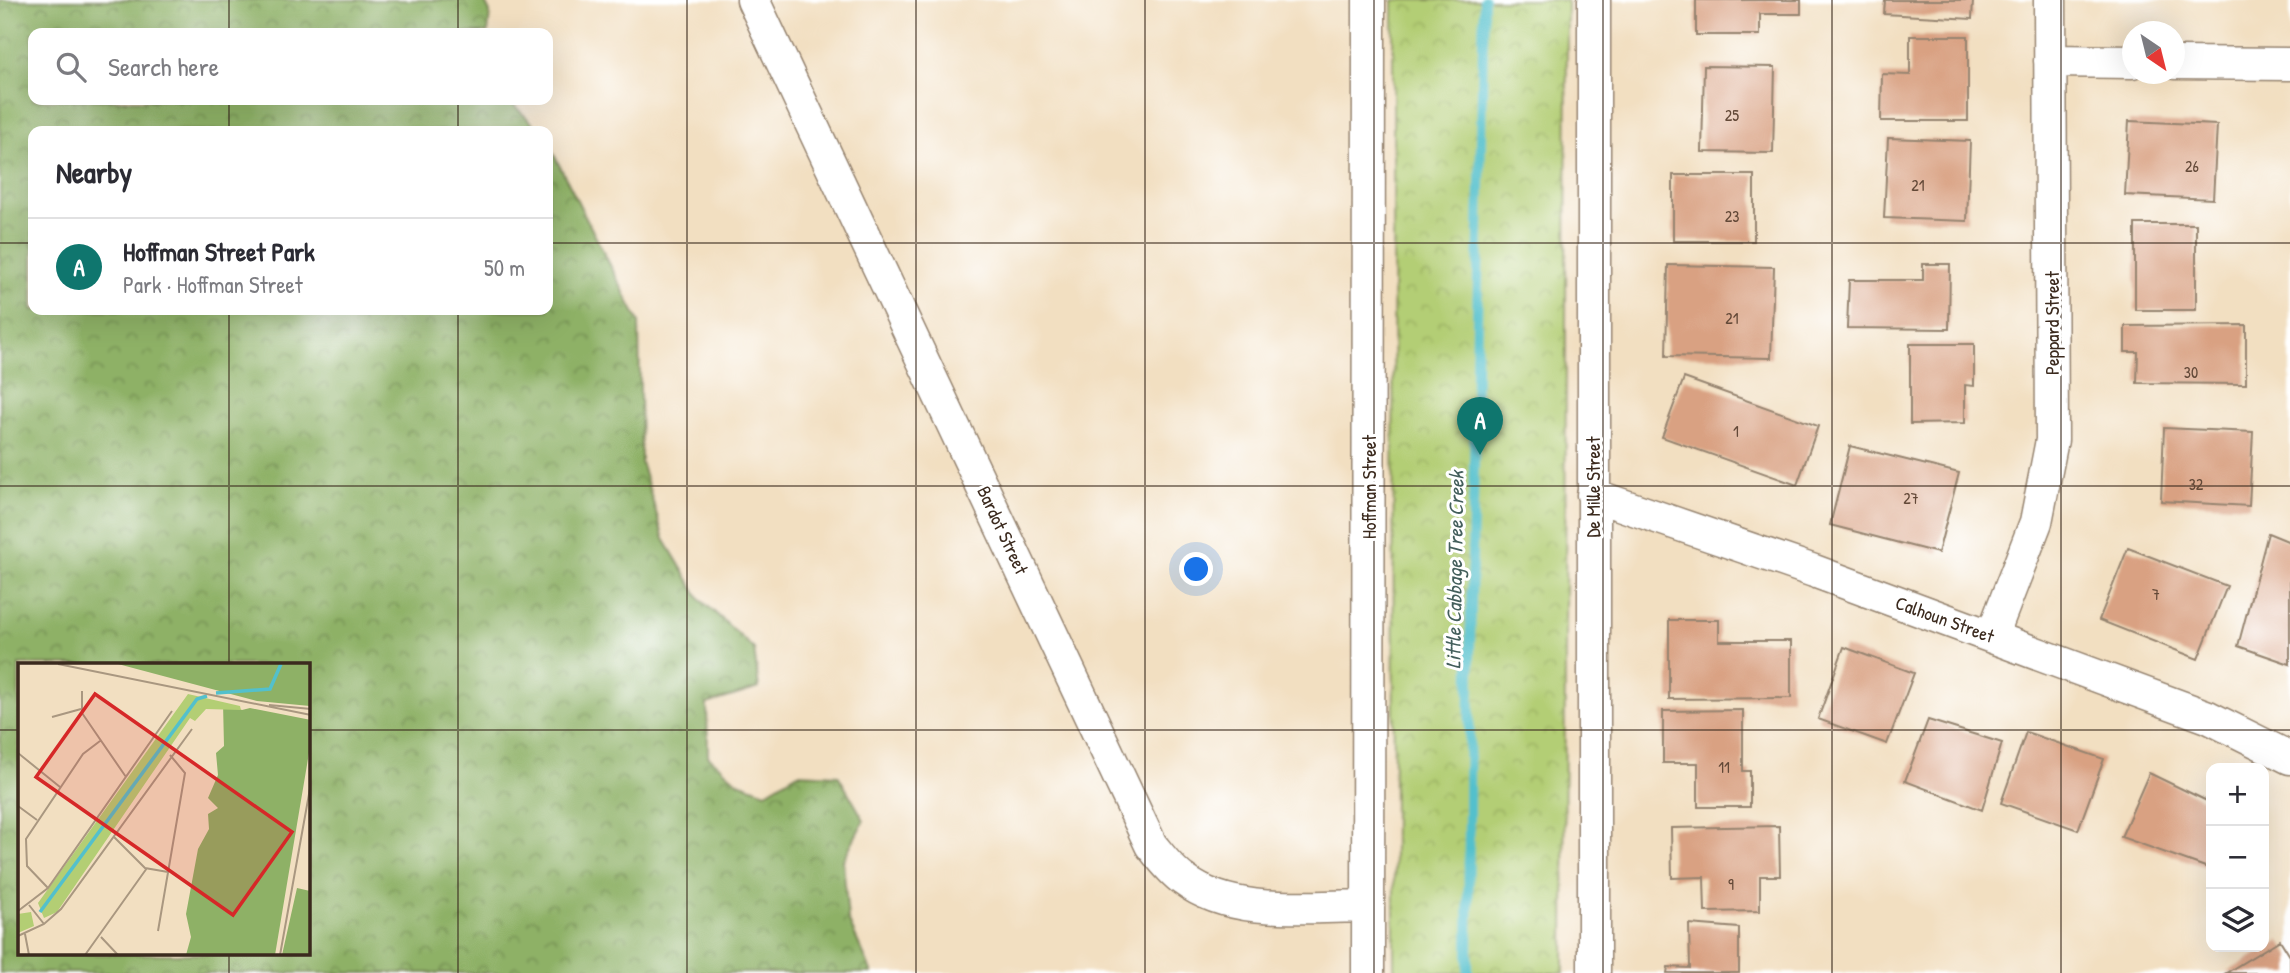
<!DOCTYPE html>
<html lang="en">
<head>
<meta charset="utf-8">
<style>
	:root { --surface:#fff; --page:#f7f7f7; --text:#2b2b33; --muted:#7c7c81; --line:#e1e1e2; --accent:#0f766e }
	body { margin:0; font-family:"Patrick Hand",sans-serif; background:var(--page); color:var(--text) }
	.controls { position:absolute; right:21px; bottom:21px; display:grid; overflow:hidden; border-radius:14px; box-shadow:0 7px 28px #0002 }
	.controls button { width:63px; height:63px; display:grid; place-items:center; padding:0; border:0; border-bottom:2px solid var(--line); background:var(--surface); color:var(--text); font:35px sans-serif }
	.compass { position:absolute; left:2122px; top:21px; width:63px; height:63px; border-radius:50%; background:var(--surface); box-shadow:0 7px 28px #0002; rotate:145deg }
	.you { position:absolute; left:1197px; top:570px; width:24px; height:24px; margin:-18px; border:5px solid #fff; border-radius:50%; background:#1a73e8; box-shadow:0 0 0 10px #1a73e833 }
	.badge { display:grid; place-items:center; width:46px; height:46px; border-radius:50%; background:var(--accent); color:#fff; font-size:23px; font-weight:700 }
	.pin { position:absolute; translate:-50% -58px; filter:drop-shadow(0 2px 4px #0008) }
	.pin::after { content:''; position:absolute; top:37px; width:24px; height:21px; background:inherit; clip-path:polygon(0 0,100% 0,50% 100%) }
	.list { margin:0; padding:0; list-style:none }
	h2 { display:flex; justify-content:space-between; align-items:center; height:91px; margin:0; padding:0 28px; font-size:30px }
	h2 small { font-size:23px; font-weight:400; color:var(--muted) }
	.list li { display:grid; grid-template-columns:46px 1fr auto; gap:21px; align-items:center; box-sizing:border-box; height:98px; padding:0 28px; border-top:2px solid var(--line) }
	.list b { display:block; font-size:26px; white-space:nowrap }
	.list p { margin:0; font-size:23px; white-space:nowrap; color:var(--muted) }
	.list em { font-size:23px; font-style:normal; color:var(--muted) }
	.icon { flex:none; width:38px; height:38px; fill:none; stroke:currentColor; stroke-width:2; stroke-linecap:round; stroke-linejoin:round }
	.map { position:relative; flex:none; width:2290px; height:973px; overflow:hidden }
	.search { position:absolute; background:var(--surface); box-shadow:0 7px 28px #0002; left:28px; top:28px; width:525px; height:77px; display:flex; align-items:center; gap:18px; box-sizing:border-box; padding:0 24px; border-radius:14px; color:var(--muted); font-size:26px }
	.panel { position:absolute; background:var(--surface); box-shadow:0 7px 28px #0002; left:28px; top:126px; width:525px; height:189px; border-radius:14px }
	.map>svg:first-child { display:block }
</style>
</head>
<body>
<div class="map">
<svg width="2290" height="973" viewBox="0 0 2290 973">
	<defs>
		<pattern id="forest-crowns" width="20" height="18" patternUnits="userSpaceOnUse" patternTransform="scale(1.75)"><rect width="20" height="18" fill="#8eb166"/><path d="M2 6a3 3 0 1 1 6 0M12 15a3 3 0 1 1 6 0" fill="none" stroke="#759053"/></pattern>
		<pattern id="park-crowns" width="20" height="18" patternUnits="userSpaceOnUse" patternTransform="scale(1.75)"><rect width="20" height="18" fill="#b3ce74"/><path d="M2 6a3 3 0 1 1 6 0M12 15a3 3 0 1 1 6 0" fill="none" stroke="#9bb164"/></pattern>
	</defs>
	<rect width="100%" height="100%" fill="#fff"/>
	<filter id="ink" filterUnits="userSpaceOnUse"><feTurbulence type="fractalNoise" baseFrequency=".0143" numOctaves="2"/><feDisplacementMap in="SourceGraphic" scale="14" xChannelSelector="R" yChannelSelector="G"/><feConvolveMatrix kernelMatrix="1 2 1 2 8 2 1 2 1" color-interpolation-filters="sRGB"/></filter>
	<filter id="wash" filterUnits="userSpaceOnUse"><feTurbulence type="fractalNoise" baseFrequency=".00686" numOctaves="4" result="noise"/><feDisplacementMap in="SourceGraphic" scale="28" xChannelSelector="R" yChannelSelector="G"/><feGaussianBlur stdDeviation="1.57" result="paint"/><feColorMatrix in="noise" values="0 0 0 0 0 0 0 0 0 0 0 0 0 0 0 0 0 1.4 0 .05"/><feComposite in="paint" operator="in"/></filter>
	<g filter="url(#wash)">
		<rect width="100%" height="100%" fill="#f2dfc1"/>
		<path fill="url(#forest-crowns)" stroke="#646e42" stroke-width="2" fill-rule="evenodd" d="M 0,0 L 484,0 L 490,12 L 488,33 L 33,33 L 33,100 L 508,100 L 541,131 L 33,131 L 33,310 L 548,310 L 548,143 L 639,322 L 641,462 L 664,539 L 700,599 L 754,649 L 759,688 L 707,704 L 708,756 L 738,782 L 766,792 L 798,773 L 838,775 L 864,820 L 843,860 L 848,920 L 872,973 L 0,973 ZM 19,665 L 308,665 L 308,954 L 19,954 Z"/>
		<path fill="url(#park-crowns)" stroke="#777c49" stroke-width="2" d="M 1393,0 L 1567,0 L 1564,973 L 1394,973 Z"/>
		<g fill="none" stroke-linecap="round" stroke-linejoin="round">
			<path stroke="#53c0cc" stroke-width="10" d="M 1468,973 L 1470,650 L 1484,0"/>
		</g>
		<g id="blocks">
			<path fill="#d9a182" d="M 1696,0 L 1801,0 L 1801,14 L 1760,14 L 1760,35 L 1696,35 Z
				M 1885,0 L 1973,0 L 1972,19 L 1884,14 Z
				M 1910,36 L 1968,36 L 1968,121 L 1881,121 L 1882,74 L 1910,75 Z
				M 1704,66 L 1775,67 L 1773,153 L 1702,152 Z
				M 2129,121 L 2217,125 L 2213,199 L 2125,195 Z
				M 1888,138 L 1970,141 L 1967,221 L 1884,218 Z
				M 1673,175 L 1754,175 L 1754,241 L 1673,241 Z
				M 2135,224 L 2196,224 L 2196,310 L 2135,310 Z
				M 1923,264 L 1950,264 L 1949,329 L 1847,328 L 1849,280 L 1923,280 Z
				M 1668,265 L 1774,267 L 1771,358 L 1666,356 Z
				M 2246,325 L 2246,384 L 2137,383 L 2138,352 L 2125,352 L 2125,326 Z
				M 1910,344 L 1974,344 L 1974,386 L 1965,385 L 1965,423 L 1910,424 Z
				M 1684,378 L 1818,426 L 1797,485 L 1662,437 Z
				M 2164,428 L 2253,432 L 2249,506 L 2161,501 Z
				M 1850,446 L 1959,473 L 1938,553 L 1830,525 Z
				M 2268,533 L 2290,542 L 2290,664 L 2238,646 Z
				M 2128,548 L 2227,586 L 2198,659 L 2099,620 Z
				M 1669,620 L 1719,620 L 1719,641 L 1791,641 L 1791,698 L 1669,699 Z
				M 1844,647 L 1914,673 L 1887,744 L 1818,719 Z
				M 1743,710 L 1743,771 L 1750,771 L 1750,807 L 1698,807 L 1698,763 L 1663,763 L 1663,711 Z
				M 1928,720 L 2002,743 L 1982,810 L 1905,781 Z
				M 2026,732 L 2104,759 L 2078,830 L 2001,803 Z
				M 2149,773 L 2211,803 L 2211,869 L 2121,837 Z
				M 1779,826 L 1780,876 L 1760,876 L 1760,911 L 1705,912 L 1704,877 L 1672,878 L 1671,828 Z
				M 1689,924 L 1739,928 L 1739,973 L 1667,973 L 1668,967 L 1690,968 Z
				M 2280,940 L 2290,956 L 2290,973 L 2226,973 Z"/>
		</g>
	</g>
	<g filter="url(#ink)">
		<use href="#blocks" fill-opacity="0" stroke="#968470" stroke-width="2"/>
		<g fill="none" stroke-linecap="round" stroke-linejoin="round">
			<defs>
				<path id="minor" d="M 753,0 L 1151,845 C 1161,857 1171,871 1184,880 C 1233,917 1310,906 1367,906
					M 1594,0 L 1594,973
					M 2050,61 L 2132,62
					M 2174,63 L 2290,64
					M 1593,495 L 1814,571 L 2208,717 L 2290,758
					M 1992,636 L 2036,522 L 2052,440 L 2050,0
					M 1368,973 L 1369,0"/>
			</defs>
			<use href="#minor" stroke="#968470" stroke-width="35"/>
			<use href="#minor" stroke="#fff" stroke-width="32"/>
		</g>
	</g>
	<path fill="none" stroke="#3b2a1e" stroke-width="2" stroke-opacity="0.55" d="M 229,0 L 229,33M 458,0 L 458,33M 687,0 L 687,973M 916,0 L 916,973M 1145,0 L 1145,973M 1374,0 L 1374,973M 1603,0 L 1603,973M 1832,0 L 1832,973M 2061,0 L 2061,973M 229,100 L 229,131M 458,100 L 458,131M 0,243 L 33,243M 548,243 L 2290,243M 229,310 L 229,665M 458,310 L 458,973M 0,486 L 2290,486M 0,730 L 19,730M 308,730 L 2290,730M 229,954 L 229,973"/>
	<g text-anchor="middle" stroke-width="6" stroke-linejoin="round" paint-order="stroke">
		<g font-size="16" fill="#624837">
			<text x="1732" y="121">25</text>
			<text x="2192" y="172">26</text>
			<text x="1918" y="191">21</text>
			<text x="1732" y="222">23</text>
			<text x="1732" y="324">21</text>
			<text x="2191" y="378">30</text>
			<text x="1736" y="437">1</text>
			<text x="2196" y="490">32</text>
			<text x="1911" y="504">27</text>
			<text x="2156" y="600">7</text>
			<text x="1724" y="773">11</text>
			<text x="1731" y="890">9</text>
		</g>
		<g font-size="19" fill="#3b2a1e" stroke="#fff">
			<text transform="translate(2052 323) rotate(-90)" y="7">Peppard Street</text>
			<text transform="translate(1369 487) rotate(-90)" y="7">Hoffman Street</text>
			<text transform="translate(1593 487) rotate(-90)" y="7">De Mille Street</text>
			<text transform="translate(1003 530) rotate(65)" y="7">Bardot Street</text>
			<text transform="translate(1945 619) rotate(20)" y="7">Calhoun Street</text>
		</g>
		<g font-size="21" font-style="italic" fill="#435e5b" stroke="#fff">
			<text transform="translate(1455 570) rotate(-89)" y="7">Little Cabbage Tree Creek</text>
		</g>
	</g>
	<g transform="translate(18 663)">
		<rect width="292" height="292" fill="#f2dfc1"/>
		<path d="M 100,1 L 292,1 L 292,43 L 239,38 ZM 205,40 L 224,47 L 232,45 L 293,57 L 292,84 L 257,292 L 168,292 L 173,274 L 168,251 L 180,186 L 191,166 L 190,151 L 200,145 L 190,135 L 200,112 L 198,90 L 206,83 ZM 279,225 L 292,228 L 292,292 L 264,292 Z" fill="#8eb166"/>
		<path d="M 170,31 L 222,43 L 223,47 L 188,46 L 177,58 L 172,55 L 39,249 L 26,255 L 20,240 ZM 13,249 L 16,263 L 0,270 L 0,251 Z" fill="#b3ce74"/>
		<path fill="none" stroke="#53c0cc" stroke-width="3.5" d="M 198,30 L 252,26 L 263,1M 22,249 L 179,36 L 189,33"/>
		<path fill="none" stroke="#a99780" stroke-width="2" d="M 40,1 L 293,52M 64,28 L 64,50 L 108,114M 251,42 L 293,46M 34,54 L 63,46M 0,90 L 42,124M 0,143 L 19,157M 95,173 L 127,205 L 150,209M 30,225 L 9,203 L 8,176 L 65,91 L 82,78M 11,242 L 26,261M 0,248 L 30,225 L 154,48M 140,268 L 167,110 L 152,92M 7,271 L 11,292M 0,273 L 26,261 L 43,246 L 174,66M 83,274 L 100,292M 67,292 L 129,205M 262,292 L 293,120"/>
		<path fill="#d62828" fill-opacity="0.15" stroke="#d62828" stroke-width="3.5" d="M 77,31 L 274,169 L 215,252 L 18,114 Z"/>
		<rect width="292" height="292" fill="none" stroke="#3b2a1e" stroke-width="3.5"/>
	</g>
</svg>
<div class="controls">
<button>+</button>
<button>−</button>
<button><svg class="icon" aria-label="layers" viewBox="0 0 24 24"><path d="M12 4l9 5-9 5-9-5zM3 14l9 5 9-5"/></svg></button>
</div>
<svg class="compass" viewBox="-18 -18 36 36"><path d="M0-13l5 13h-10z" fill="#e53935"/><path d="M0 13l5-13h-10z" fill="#7c7c81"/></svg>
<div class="you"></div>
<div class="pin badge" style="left:1480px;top:455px">A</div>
<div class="search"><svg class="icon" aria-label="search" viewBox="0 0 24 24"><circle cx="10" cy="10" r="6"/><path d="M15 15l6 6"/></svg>Search here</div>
<section class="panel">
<h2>Nearby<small></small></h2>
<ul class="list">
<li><span class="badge">A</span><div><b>Hoffman Street Park</b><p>Park · Hoffman Street</p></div><em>50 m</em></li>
</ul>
</section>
</div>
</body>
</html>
